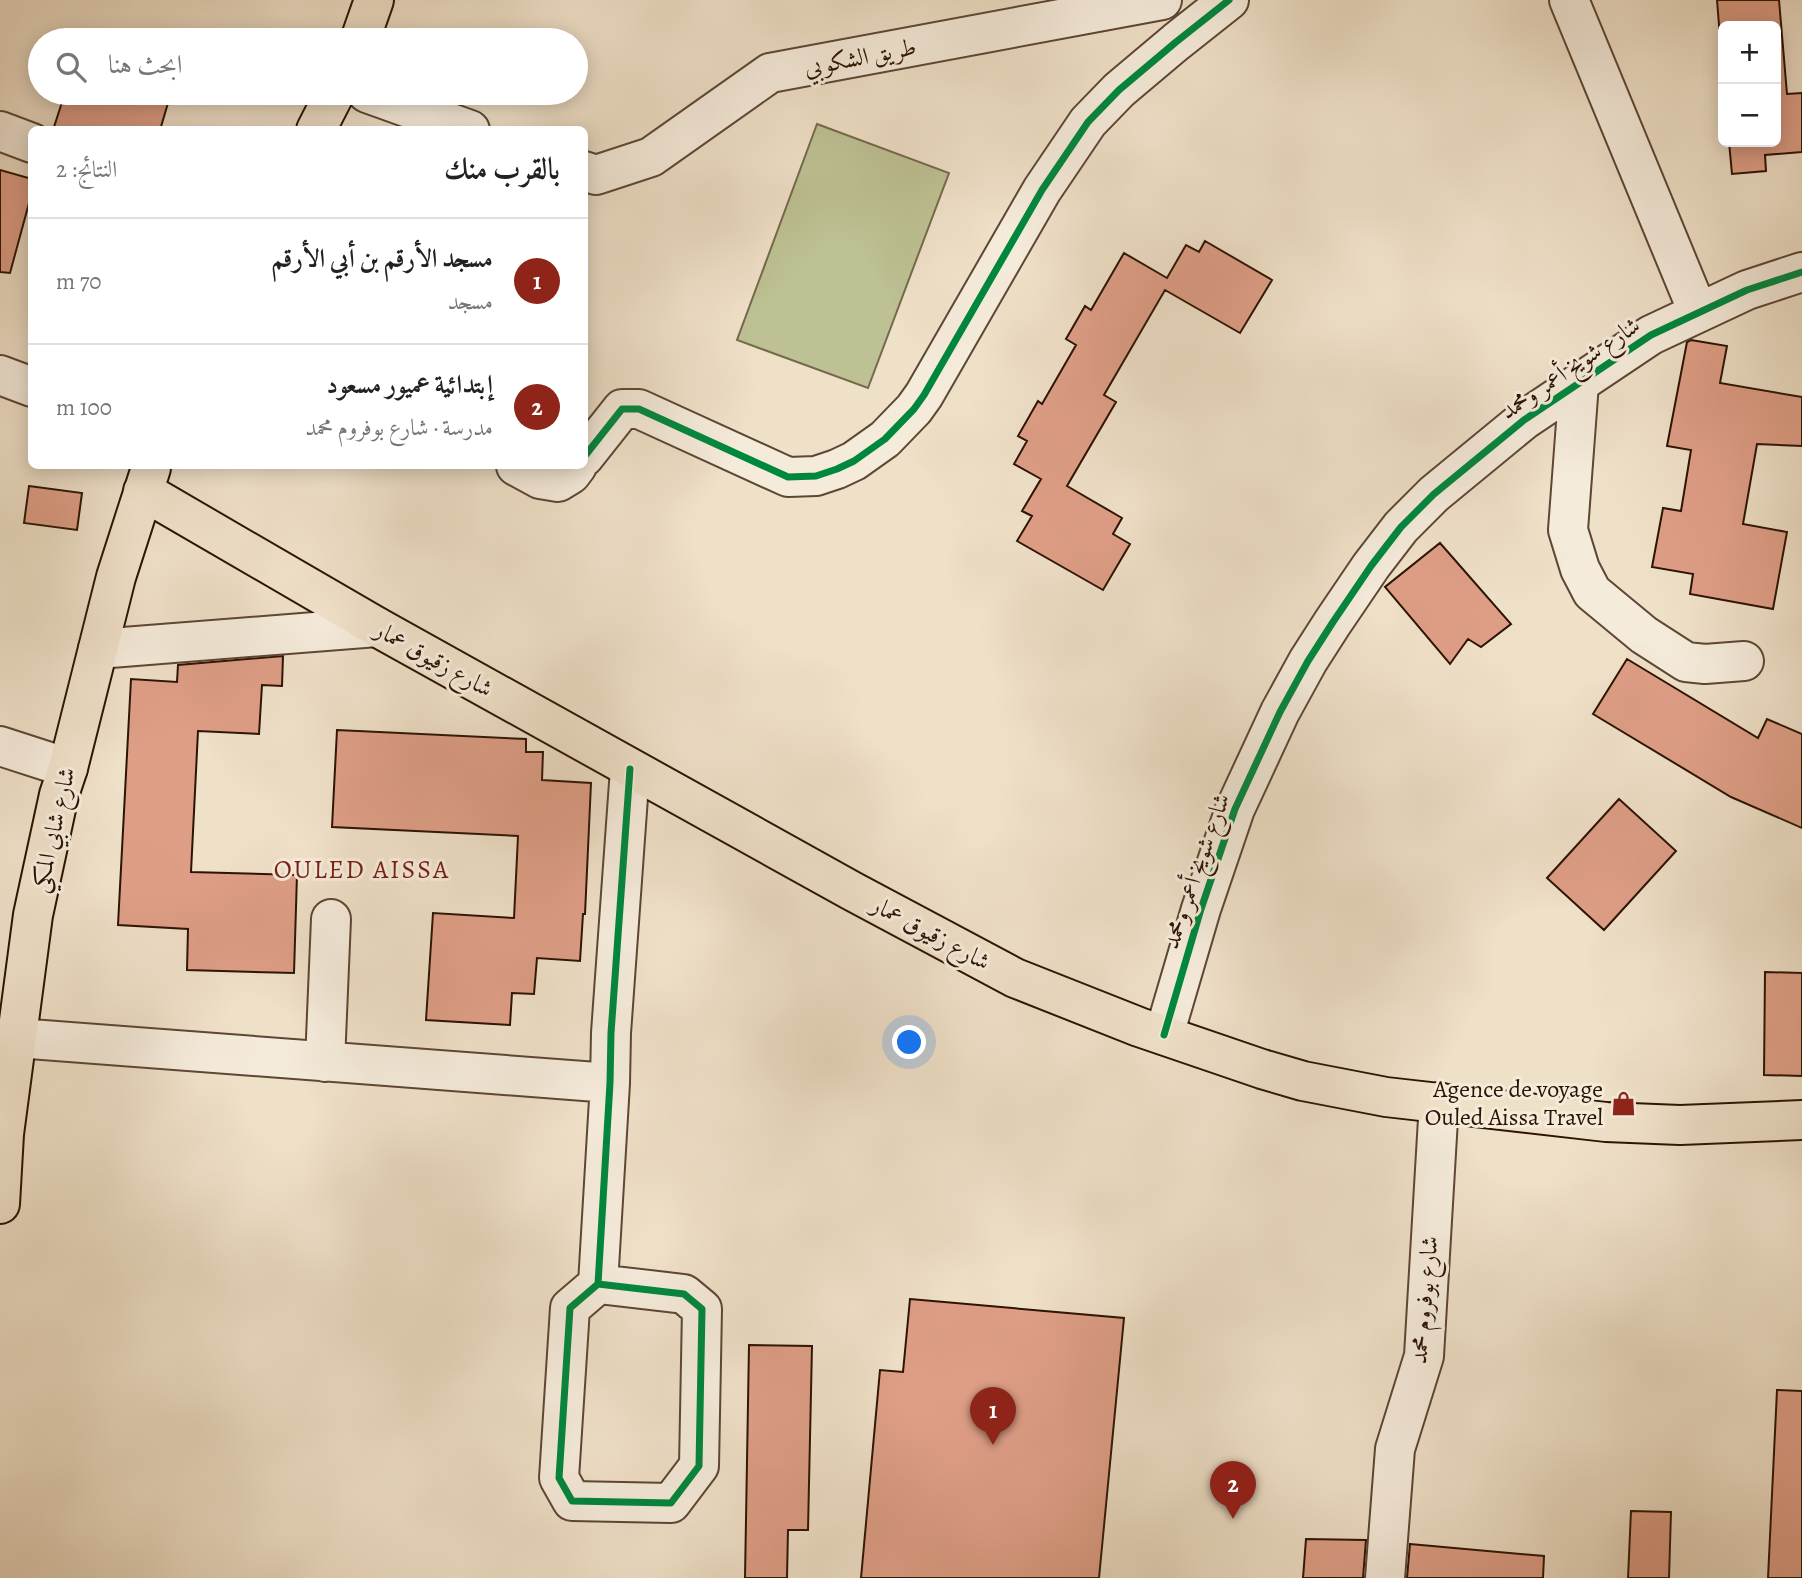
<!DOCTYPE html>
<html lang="ar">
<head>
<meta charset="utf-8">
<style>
	:root { --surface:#fff; --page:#f2f2f2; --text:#222; --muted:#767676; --line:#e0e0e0; --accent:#8f2418 }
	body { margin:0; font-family:Alegreya,Amiri,serif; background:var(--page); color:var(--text); direction:rtl }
	.controls { position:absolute; right:21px; top:21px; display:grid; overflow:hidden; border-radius:10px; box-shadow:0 4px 18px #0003 }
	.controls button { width:63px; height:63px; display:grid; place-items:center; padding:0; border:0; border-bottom:2px solid var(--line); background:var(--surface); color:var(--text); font:35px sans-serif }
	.you { position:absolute; left:910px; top:1043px; width:24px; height:24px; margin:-18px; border:5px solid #fff; border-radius:50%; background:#1a73e8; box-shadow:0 0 0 10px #1a73e833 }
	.badge { display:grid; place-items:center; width:46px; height:46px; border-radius:50%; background:var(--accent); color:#fff; font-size:23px; font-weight:700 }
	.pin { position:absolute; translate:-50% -58px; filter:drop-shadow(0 2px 4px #0008) }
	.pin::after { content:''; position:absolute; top:37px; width:24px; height:21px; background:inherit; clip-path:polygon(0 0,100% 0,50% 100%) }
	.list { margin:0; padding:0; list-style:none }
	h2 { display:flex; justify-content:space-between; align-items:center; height:91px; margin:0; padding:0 28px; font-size:30px }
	h2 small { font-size:23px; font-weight:400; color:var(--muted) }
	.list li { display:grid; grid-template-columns:46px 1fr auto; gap:21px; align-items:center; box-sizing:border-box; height:126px; padding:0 28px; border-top:2px solid var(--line) }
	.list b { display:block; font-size:26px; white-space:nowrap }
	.list p { margin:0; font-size:23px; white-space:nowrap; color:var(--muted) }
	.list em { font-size:23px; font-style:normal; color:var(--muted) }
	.icon { flex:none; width:38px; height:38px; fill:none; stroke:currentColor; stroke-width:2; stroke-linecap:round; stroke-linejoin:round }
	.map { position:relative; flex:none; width:1802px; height:1578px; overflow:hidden; direction:ltr }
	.search { position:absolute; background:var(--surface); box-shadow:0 4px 18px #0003; left:28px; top:28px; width:560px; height:77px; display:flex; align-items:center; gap:18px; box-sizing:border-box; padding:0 24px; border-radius:38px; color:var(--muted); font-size:26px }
	.panel { position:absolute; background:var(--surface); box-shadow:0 4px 18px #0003; left:28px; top:126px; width:560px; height:343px; border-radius:10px; direction:rtl }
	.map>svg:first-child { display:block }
</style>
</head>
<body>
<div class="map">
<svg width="1802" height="1578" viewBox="0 0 1802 1578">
	<rect width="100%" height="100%" fill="#efe0c8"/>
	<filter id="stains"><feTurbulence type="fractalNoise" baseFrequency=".00286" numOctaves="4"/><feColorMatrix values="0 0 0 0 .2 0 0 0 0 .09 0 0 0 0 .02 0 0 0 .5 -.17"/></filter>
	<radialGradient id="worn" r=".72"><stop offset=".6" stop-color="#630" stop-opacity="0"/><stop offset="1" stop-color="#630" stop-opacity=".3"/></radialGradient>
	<path fill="#bdc193" stroke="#746a4b" stroke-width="2" d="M 817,124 L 949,173 L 868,388 L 737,340 Z"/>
	<path fill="#de9e86" stroke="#2c1303" stroke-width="2" d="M 1717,0 L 1779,0 L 1787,94 L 1802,93 L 1802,152 L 1765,155 L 1766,171 L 1732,174 L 1729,142 L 1776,142 L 1776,26 L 1723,26 L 1723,75 Z
		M 65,93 L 171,93 L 160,130 L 53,130 Z
		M 0,170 L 32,179 L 32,192 L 10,273 L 0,272 Z
		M 1205,241 L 1272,280 L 1240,333 L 1165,290 L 1104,395 L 1116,402 L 1067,486 L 1122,518 L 1113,534 L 1130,544 L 1103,590 L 1017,541 L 1032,516 L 1022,511 L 1041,479 L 1014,464 L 1027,441 L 1018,436 L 1038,401 L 1042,404 L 1076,345 L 1066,339 L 1085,306 L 1091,310 L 1124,253 L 1167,278 L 1186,245 L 1199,252 Z
		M 1691,340 L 1727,346 L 1720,383 L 1802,397 L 1802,446 L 1757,444 L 1743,524 L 1787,532 L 1773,609 L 1690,594 L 1693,574 L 1652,567 L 1663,508 L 1681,511 L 1691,450 L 1667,446 L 1687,342 Z
		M 29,486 L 82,493 L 77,530 L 24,523 Z
		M 1440,543 L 1511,624 L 1481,647 L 1468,639 L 1450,664 L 1385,587 Z
		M 283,656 L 282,686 L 262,685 L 259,734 L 198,731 L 191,872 L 297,875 L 294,973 L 187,970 L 188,929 L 118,925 L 131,679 L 177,682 L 178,665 Z
		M 1627,659 L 1758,738 L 1767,719 L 1802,734 L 1802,828 L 1731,797 L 1593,714 Z
		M 337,730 L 526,739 L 526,752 L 543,752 L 542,780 L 591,783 L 585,914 L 583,914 L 580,961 L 537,958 L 534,994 L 512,993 L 510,1025 L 426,1020 L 433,913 L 514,918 L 518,836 L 332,827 Z
		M 1619,799 L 1676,851 L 1604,930 L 1547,878 Z
		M 1765,972 L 1802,973 L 1802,1076 L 1764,1075 Z
		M 910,1299 L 1124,1318 L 1099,1578 L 861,1578 L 880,1370 L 903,1372 Z
		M 749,1345 L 812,1346 L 808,1530 L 788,1530 L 787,1578 L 745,1578 Z
		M 1777,1390 L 1802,1391 L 1802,1578 L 1768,1578 Z
		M 1631,1511 L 1671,1512 L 1669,1578 L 1628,1578 Z
		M 1306,1539 L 1366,1540 L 1363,1578 L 1303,1578 Z
		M 1410,1544 L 1544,1556 L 1543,1578 L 1407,1578 Z"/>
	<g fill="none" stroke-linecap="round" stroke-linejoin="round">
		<defs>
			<path id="minor" d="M 1569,0 L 1698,312
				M 367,93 L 470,130
				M 0,131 L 32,143
				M 584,171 L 596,175 L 651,157 L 770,73 L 1162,0
				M 0,375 L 32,387
				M 1579,383 L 1568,530 L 1580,569 L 1592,592 L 1644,635 L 1686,662 L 1705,664 L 1744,661
				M 584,457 L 622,409 L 639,409 L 788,477 L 816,476 L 837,469 L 854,461 L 885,439 L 914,409 L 924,395 L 1042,190 L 1088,122 L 1119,90 L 1176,42 L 1229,0
				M 516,466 L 540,479 L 558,482 L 571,474 L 577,466
				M 98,649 L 377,627
				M 0,746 L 68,768
				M 1164,1035 L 1201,909 L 1235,809 L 1280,712 L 1308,661 L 1333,622 L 1371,566 L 1401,527 L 1434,494 L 1524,420 L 1651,335 L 1747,290 L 1802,272
				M 17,1038 L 610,1083
				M 325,1062 L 331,919
				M 598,1284 L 684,1294 L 702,1309 L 699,1466 L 671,1503 L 572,1501 L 559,1478 L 570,1308 L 598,1284 L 610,1083 L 611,1033 L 630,769
				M 1385,1578 L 1395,1449 L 1424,1356 L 1439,1102"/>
			<path id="major" d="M 360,40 L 374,0
				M 316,130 L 335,93
				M 143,491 L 377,627 L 852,891 L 1015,978 L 1139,1027 L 1262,1069 L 1303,1081 L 1386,1097 L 1606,1122 L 1680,1125 L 1802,1120
				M 0,1204 L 4,1134 L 33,915 L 59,795 L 68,768 L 116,577 L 151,468"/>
		</defs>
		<use href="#minor" stroke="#5d4634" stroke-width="42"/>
		<use href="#major" stroke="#2c1303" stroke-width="42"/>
		<use href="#minor" stroke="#f5ebdb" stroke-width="38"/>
		<use href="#major" stroke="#efe0c8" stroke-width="38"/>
		<defs>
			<path id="cycleway" d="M 584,457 L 622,409 L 639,409 L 788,477 L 816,476 L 837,469 L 854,461 L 885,439 L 914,409 L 924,395 L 1042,190 L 1088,122 L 1119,90 L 1176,42 L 1229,0
				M 1164,1035 L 1201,909 L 1235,809 L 1280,712 L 1308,661 L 1333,622 L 1371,566 L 1401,527 L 1434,494 L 1524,420 L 1651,335 L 1747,290 L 1802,272
				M 598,1284 L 684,1294 L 702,1309 L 699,1466 L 671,1503 L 572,1501 L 559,1478 L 570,1308 L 598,1284 L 610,1083 L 611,1033 L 630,769"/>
		</defs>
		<use href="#cycleway" stroke="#f5ebdb" stroke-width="11"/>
		<use href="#cycleway" stroke="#00873e" stroke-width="7"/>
	</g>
	<defs>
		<symbol id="shop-bare" viewBox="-9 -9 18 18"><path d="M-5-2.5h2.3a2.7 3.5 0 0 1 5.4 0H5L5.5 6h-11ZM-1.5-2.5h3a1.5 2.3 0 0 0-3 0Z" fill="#8f2418" stroke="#f5ebdb" stroke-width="2.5" paint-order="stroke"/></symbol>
	</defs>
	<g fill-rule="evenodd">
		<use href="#shop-bare" x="1606" y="1086" width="35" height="35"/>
	</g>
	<g text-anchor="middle" stroke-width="6" stroke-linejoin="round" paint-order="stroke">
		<g font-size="24" fill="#2c1303" stroke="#f5ebdb">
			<text transform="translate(860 57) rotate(-11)" y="8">طريق الشكوبي</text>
			<text transform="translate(1570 368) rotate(-34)" y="8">شارع شويخ أعمر ومحمد</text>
			<text transform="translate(434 659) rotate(29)" y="8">شارع زقيوق عمار</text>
			<text transform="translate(53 830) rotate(-77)" y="8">شارع شابي المكي</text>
			<text transform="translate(1196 871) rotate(-71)" y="8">شارع شويخ أعمر ومحمد</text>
			<text transform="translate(931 933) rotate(28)" y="8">شارع زقيوق عمار</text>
			<text transform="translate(1424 1300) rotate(-85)" y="8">شارع بوفروم محمد</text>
		</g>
		<g font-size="24" fill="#2c1303" stroke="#f5ebdb" text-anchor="end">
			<text x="1603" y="1097">Agence de voyage<tspan x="1603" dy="28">Ouled Aissa Travel</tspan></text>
		</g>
		<g font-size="26" letter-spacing="2" fill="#7a1f14" stroke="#f5ebdb">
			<text x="362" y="878">OULED AISSA</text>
		</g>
	</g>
	<rect width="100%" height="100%" filter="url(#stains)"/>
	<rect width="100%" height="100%" fill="url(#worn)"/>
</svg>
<div class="controls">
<button>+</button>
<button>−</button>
</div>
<div class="you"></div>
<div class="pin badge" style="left:993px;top:1445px">1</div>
<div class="pin badge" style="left:1233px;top:1519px">2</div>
<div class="search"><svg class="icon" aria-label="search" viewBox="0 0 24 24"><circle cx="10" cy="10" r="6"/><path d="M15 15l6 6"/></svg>ابحث هنا</div>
<section class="panel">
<h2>بالقرب منك<small>النتائج: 2</small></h2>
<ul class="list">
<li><span class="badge">1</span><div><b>مسجد الأرقم بن أبي الأرقم</b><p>مسجد</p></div><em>70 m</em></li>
<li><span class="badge">2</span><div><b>إبتدائية عميور مسعود</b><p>مدرسة · شارع بوفروم محمد</p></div><em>100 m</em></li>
</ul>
</section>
</div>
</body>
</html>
